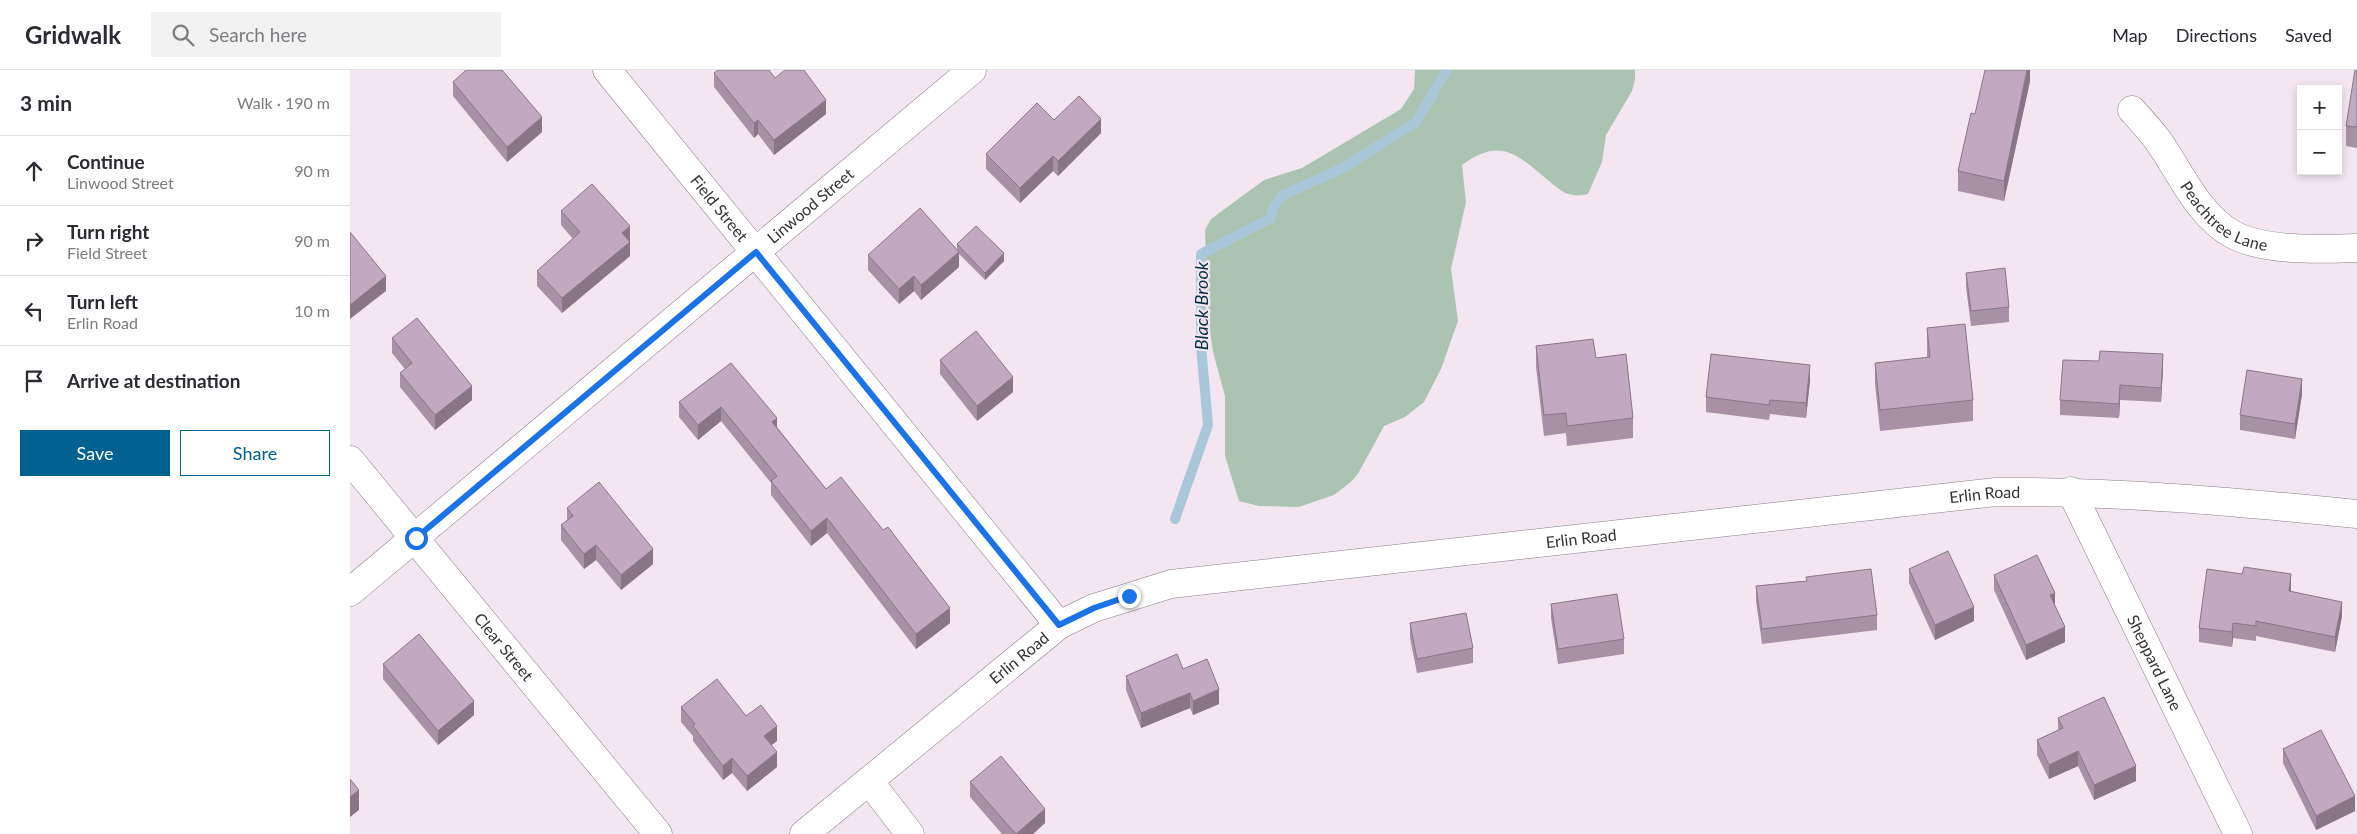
<!DOCTYPE html>
<html lang="en">
<head>
<meta charset="utf-8">
<style>
	:root { --surface:#fff; --page:#f2f2f3; --text:#2b2b33; --muted:#7c7c81; --line:#e1e1e2; --accent:#016191 }
	body { margin:0; font-family:Lato,sans-serif; background:var(--page); color:var(--text) }
	.controls { position:absolute; right:15px; top:15px; display:grid; overflow:hidden; border-radius:0px; box-shadow:0 2px 8px #0003 }
	.controls button { width:45px; height:45px; display:grid; place-items:center; padding:0; border:0; border-bottom:1px solid var(--line); background:var(--surface); color:var(--text); font:25px sans-serif }
	.stop { position:absolute; width:15px; height:15px; margin:-11px; border:4px solid #1a73e8; border-radius:50%; background:#fff }
	.stop.end { background:#1a73e8; border-color:#fff; box-shadow:0 1px 5px #0008 }
	.list { margin:0; padding:0; list-style:none }
	h2 { display:flex; justify-content:space-between; align-items:center; height:65px; margin:0; padding:0 20px; font-size:21px }
	h2 small { font-size:16px; font-weight:400; color:var(--muted) }
	.list li { display:grid; grid-template-columns:32px 1fr auto; gap:15px; align-items:center; box-sizing:border-box; height:70px; padding:0 20px; border-top:1px solid var(--line) }
	.list b { display:block; font-size:19px; white-space:nowrap }
	.list p { margin:0; font-size:16px; white-space:nowrap; color:var(--muted) }
	.list em { font-size:16px; font-style:normal; color:var(--muted) }
	.actions { display:flex; gap:10px; padding:15px 20px }
	.actions a { flex:1; padding:11px 0; border:1px solid var(--accent); border-radius:0px; text-align:center; font-size:18px; color:var(--accent) }
	.actions .main { background:var(--accent); color:#fff }
	.icon { flex:none; width:28px; height:28px; fill:none; stroke:currentColor; stroke-width:2; stroke-linecap:round; stroke-linejoin:round }
	.map { position:relative; flex:none; width:2007px; height:764px; overflow:hidden }
	header { display:flex; align-items:center; gap:30px; box-sizing:border-box; height:70px; padding:0 25px; background:var(--surface); border-bottom:1px solid var(--line) }
	header strong { font-size:24px }
	nav { display:flex; gap:28px; margin-inline-start:auto; font-size:18px }
	.search { width:350px; height:45px; background:var(--page); display:flex; align-items:center; gap:12px; box-sizing:border-box; padding:0 18px; border-radius:0px; color:var(--muted); font-size:19px }
	main { display:flex }
	aside { flex:1; background:var(--surface) }
	.map>svg:first-child { display:block }
</style>
</head>
<body>
<header>
<strong>Gridwalk</strong>
<div class="search"><svg class="icon" aria-label="search" viewBox="0 0 24 24"><circle cx="10" cy="10" r="6"/><path d="M15 15l6 6"/></svg>Search here</div>
<nav><a>Map</a><a>Directions</a><a>Saved</a></nav>
</header>
<main>
<aside>
<h2>3 min<small>Walk · 190 m</small></h2>
<ul class="list">
<li><svg class="icon" aria-label="ahead" viewBox="0 0 24 24"><path d="M12 20V5M6 11l6-6 6 6"/></svg><div><b>Continue</b><p>Linwood Street</p></div><em>90 m</em></li>
<li><svg class="icon" aria-label="right" viewBox="0 0 24 24"><path d="M7 20v-9h11M14 6l5 5-5 5"/></svg><div><b>Turn right</b><p>Field Street</p></div><em>90 m</em></li>
<li><svg class="icon" aria-label="left" viewBox="0 0 24 24"><path d="M17 20v-9H6M10 6l-5 5 5 5"/></svg><div><b>Turn left</b><p>Erlin Road</p></div><em>10 m</em></li>
<li><svg class="icon" aria-label="arrive" viewBox="0 0 24 24"><path d="M6 21V4h12l-3 4 3 4H6"/></svg><div><b>Arrive at destination</b></div></li>
</ul>
<div class="actions"><a class="main">Save</a><a>Share</a></div>
</aside>
<div class="map">
<svg width="2007" height="764" viewBox="0 0 2007 764">
	<rect width="100%" height="100%" fill="#f3e6f1"/>
	<path fill="#abc4b2" d="M 1065,0 L 1285,0 L 1285,10 L 1282,21 L 1256,65 L 1252,92 L 1238,124 C 1233,125 1227,126 1223,125 C 1213,124 1207,117 1200,112 C 1168,85 1151,66 1112,95 L 1116,132 L 1101,199 L 1108,251 L 1091,299 L 1074,332 L 1055,347 L 1034,356 L 1009,402 L 1002,411 L 984,425 L 949,437 L 909,436 L 889,431 L 875,386 L 875,326 L 863,282 L 858,247 L 855,160 L 861,149 L 914,110 L 952,98 L 1051,39 L 1064,19 Z"/>
	<g fill="none" stroke-linecap="round" stroke-linejoin="round">
		<path stroke="#a8c8da" stroke-width="10" d="M 825,449 L 858,355 L 851,276 L 851,184 L 920,149 L 924,136 L 933,125 L 993,98 L 1066,52 L 1097,0"/>
		<defs>
			<g id="minor">
				<path id="s1" d="M 257,0 L 709,555"/>
				<path id="s2" d="M 1782,40 C 1790,49 1799,59 1807,69 C 1830,101 1847,144 1882,164 C 1915,182 1971,179 2007,178"/>
				<path id="s3" d="M 0,390 L 308,764"/>
				<path id="s4" d="M 1721,421 L 1888,764"/>
				<path id="s5" d="M 0,522 L 622,0"/>
				<path d="M 519,711 L 560,764"/>
				<path id="s6" d="M 454,764 L 709,555 L 744,538 L 821,514 L 1646,422 C 1766,421 1887,432 2007,444"/>
			</g>
		</defs>
		<use href="#minor" stroke="#897e88" stroke-width="29"/>
		<use href="#minor" stroke="#fff" stroke-width="28"/>
	</g>
	<path fill="#a791a5" d="M 1680,0 L 1680,11 L 1654,131 L 1608,121 L 1608,101 L 1625,44 Z
		M 2007,0 L 2007,78 L 1996,76 L 1996,56 Z
		M 364,3 L 425,8 L 476,44 L 424,85 L 408,64 L 404,68 L 364,17 Z
		M 103,12 L 192,62 L 157,92 L 103,26 Z
		M 704,50 L 751,63 L 708,106 L 703,101 L 670,133 L 636,99 L 636,84 Z
		M 211,141 L 280,171 L 280,186 L 212,243 L 187,216 L 187,201 L 223,169 L 211,155 Z
		M 607,174 L 654,191 L 635,210 L 609,184 L 609,197 L 571,230 L 564,221 L 549,234 L 518,200 L 518,185 L 607,180 Z
		M 1616,203 L 1659,237 L 1659,252 L 1621,256 L 1616,217 Z
		M 1577,258 L 1623,330 L 1623,351 L 1530,361 L 1525,314 L 1525,293 L 1577,288 Z
		M 42,268 L 122,330 L 85,360 L 50,317 L 50,303 L 55,299 L 42,283 Z
		M 1186,276 L 1283,348 L 1283,368 L 1217,376 L 1216,363 L 1194,366 L 1186,297 Z
		M 590,290 L 663,322 L 627,351 L 590,304 Z
		M 1749,291 L 1813,299 L 1811,332 L 1770,330 L 1769,348 L 1710,345 L 1710,330 Z
		M 381,293 L 427,357 L 476,419 L 600,553 L 566,579 L 477,463 L 461,476 L 421,425 L 421,413 L 371,351 L 348,370 L 329,347 L 329,332 Z
		M 1460,310 L 1456,348 L 1420,344 L 1419,350 L 1356,342 L 1356,327 Z
		M 1952,324 L 1945,369 L 1890,360 L 1890,345 Z
		M 217,438 L 303,494 L 271,520 L 246,490 L 234,499 L 211,470 L 211,455 L 217,451 Z
		M 1559,499 L 1624,551 L 1585,570 L 1559,513 Z
		M 1644,505 L 1705,535 L 1715,572 L 1676,590 L 1644,520 Z
		M 1456,507 L 1527,545 L 1527,560 L 1412,574 L 1406,531 L 1406,516 L 1456,511 Z
		M 1941,518 L 1941,521 L 1992,546 L 1985,582 L 1906,566 L 1906,571 L 1883,568 L 1882,577 L 1849,572 L 1849,558 Z
		M 1201,534 L 1274,569 L 1274,584 L 1208,594 L 1201,548 Z
		M 1060,553 L 1123,578 L 1123,593 L 1067,603 L 1060,568 Z
		M 33,594 L 124,645 L 88,675 L 33,609 Z
		M 833,599 L 869,634 L 843,645 L 840,638 L 791,658 L 776,620 L 776,606 Z
		M 331,637 L 427,671 L 421,675 L 427,697 L 397,721 L 382,703 L 373,710 L 343,671 L 343,666 L 331,652 Z
		M 1708,648 L 1786,711 L 1744,730 L 1728,696 L 1699,709 L 1687,685 L 1687,670 L 1708,660 Z
		M 1933,679 L 2005,741 L 1966,760 L 1933,693 Z
		M 620,712 L 695,753 L 683,764 L 652,764 L 620,727 Z"/>
	<path fill="#887686" d="M 1677,0 L 1680,0 L 1680,11 L 1654,131 L 1654,111 Z
		M 476,30 L 476,44 L 424,85 L 424,70 Z
		M 192,47 L 192,62 L 157,92 L 157,77 Z
		M 751,49 L 751,63 L 708,106 L 708,91 Z
		M 408,50 L 408,64 L 404,68 L 404,53 Z
		M 703,86 L 703,101 L 670,133 L 670,118 Z
		M 280,156 L 280,171 L 272,178 L 272,163 Z
		M 280,172 L 280,186 L 212,243 L 212,228 Z
		M 609,182 L 609,197 L 571,230 L 571,215 Z
		M 654,183 L 654,191 L 635,210 L 635,203 Z
		M 36,206 L 36,221 L 0,249 L 0,235 Z
		M 564,206 L 564,221 L 549,234 L 549,219 Z
		M 1813,284 L 1813,299 L 1811,332 L 1811,318 Z
		M 1460,295 L 1460,310 L 1456,348 L 1456,333 Z
		M 663,307 L 663,322 L 627,351 L 627,336 Z
		M 1952,309 L 1952,324 L 1945,369 L 1945,354 Z
		M 1770,315 L 1770,330 L 1769,348 L 1769,334 Z
		M 122,316 L 122,330 L 85,360 L 85,345 Z
		M 371,337 L 371,351 L 348,370 L 348,355 Z
		M 427,348 L 427,363 L 422,352 Z
		M 477,448 L 477,463 L 461,476 L 461,461 Z
		M 246,475 L 246,490 L 234,499 L 234,484 Z
		M 303,479 L 303,494 L 271,520 L 271,505 Z
		M 1941,504 L 1941,518 L 1939,535 L 1939,521 Z
		M 1705,523 L 1705,537 L 1700,525 Z
		M 1992,532 L 1992,546 L 1985,582 L 1985,567 Z
		M 1624,537 L 1624,551 L 1585,570 L 1585,555 Z
		M 600,538 L 600,553 L 566,579 L 566,564 Z
		M 1883,553 L 1883,568 L 1882,577 L 1882,562 Z
		M 1715,557 L 1715,572 L 1676,590 L 1676,575 Z
		M 869,619 L 869,634 L 843,645 L 843,631 Z
		M 840,623 L 840,638 L 791,658 L 791,643 Z
		M 124,631 L 124,645 L 88,675 L 88,661 Z
		M 427,656 L 427,671 L 414,681 L 414,666 Z
		M 1728,681 L 1728,696 L 1699,709 L 1699,695 Z
		M 427,682 L 427,697 L 397,721 L 397,706 Z
		M 382,688 L 382,703 L 373,710 L 373,696 Z
		M 1786,696 L 1786,711 L 1744,730 L 1744,715 Z
		M 9,720 L 9,740 L 0,747 L 0,727 Z
		M 2005,726 L 2005,741 L 1966,760 L 1966,746 Z
		M 695,739 L 695,753 L 683,764 L 666,764 Z"/>
	<path fill="#c2a9c0" stroke="#887686" d="M 116,0 L 152,0 L 192,47 L 157,77 L 103,12 Z
		M 368,0 L 419,0 L 425,8 L 435,0 L 454,0 L 476,30 L 424,70 L 408,50 L 404,53 L 364,3 Z
		M 1635,0 L 1677,0 L 1654,111 L 1608,101 L 1621,43 L 1625,44 Z
		M 2005,0 L 2007,0 L 2007,57 L 1996,56 Z
		M 729,26 L 751,49 L 708,91 L 703,86 L 670,118 L 636,84 L 687,33 L 704,50 Z
		M 242,114 L 280,156 L 272,163 L 280,172 L 212,228 L 187,201 L 230,162 L 211,141 Z
		M 570,138 L 609,182 L 571,215 L 564,206 L 549,219 L 518,185 Z
		M 626,156 L 654,183 L 635,203 L 607,174 Z
		M 0,162 L 36,206 L 0,235 Z
		M 1655,198 L 1659,237 L 1621,241 L 1616,203 Z
		M 67,248 L 122,316 L 85,345 L 50,303 L 62,293 L 42,268 Z
		M 1615,254 L 1623,330 L 1530,340 L 1525,293 L 1580,287 L 1577,258 Z
		M 626,261 L 663,307 L 627,336 L 590,290 Z
		M 1243,269 L 1246,288 L 1276,284 L 1283,348 L 1217,356 L 1216,343 L 1194,345 L 1186,276 Z
		M 1750,281 L 1813,284 L 1811,318 L 1770,315 L 1769,334 L 1710,330 L 1713,290 L 1749,291 Z
		M 1361,284 L 1460,295 L 1456,333 L 1420,330 L 1419,335 L 1356,327 Z
		M 381,293 L 427,348 L 422,352 L 476,419 L 491,407 L 533,460 L 538,457 L 600,538 L 566,564 L 477,448 L 461,461 L 421,411 L 427,406 L 371,337 L 348,355 L 329,332 Z
		M 1897,300 L 1952,309 L 1945,354 L 1890,345 Z
		M 249,412 L 303,479 L 271,505 L 246,475 L 234,484 L 211,455 L 223,446 L 217,438 Z
		M 1598,481 L 1624,537 L 1585,555 L 1559,499 Z
		M 1687,485 L 1705,523 L 1700,525 L 1715,557 L 1676,575 L 1644,505 Z
		M 1894,497 L 1941,504 L 1939,521 L 1992,532 L 1985,567 L 1906,551 L 1906,556 L 1883,553 L 1882,562 L 1849,558 L 1857,499 L 1892,504 Z
		M 1521,499 L 1527,545 L 1412,559 L 1406,516 L 1457,511 L 1456,507 Z
		M 1267,524 L 1274,569 L 1208,579 L 1201,534 Z
		M 1116,543 L 1123,578 L 1067,589 L 1060,553 Z
		M 69,564 L 124,631 L 88,661 L 33,594 Z
		M 827,584 L 833,599 L 857,589 L 869,619 L 843,631 L 840,623 L 791,643 L 776,606 Z
		M 367,609 L 396,646 L 411,635 L 427,656 L 414,666 L 427,682 L 397,706 L 382,688 L 373,696 L 343,656 L 345,654 L 331,637 Z
		M 1754,627 L 1786,696 L 1744,715 L 1728,681 L 1699,695 L 1687,670 L 1713,658 L 1708,648 Z
		M 1971,660 L 2005,726 L 1966,746 L 1933,679 Z
		M 651,686 L 695,739 L 666,764 L 620,712 Z
		M 0,709 L 9,720 L 0,727 Z"/>
	<g fill="none" stroke-linecap="round" stroke-linejoin="round">
		<path stroke="#1a73e8" stroke-width="6" d="M 66,468 L 406,182 L 709,555 L 744,538 L 779,526"/>
	</g>
	<g text-anchor="middle" stroke-width="4.5" stroke-linejoin="round" paint-order="stroke">
		<g font-size="16" fill="#373237" stroke="#f3e6f1">
			<text dy="6" stroke="none"><textPath href="#s5" startOffset="601">Linwood Street</textPath></text>
			<text dy="6" stroke="none"><textPath href="#s1" startOffset="178">Field Street</textPath></text>
			<text dy="6" stroke="none"><textPath href="#s2" startOffset="144">Peachtree Lane</textPath></text>
			<text dy="6" stroke="none"><textPath href="#s6" startOffset="1268">Erlin Road</textPath></text>
			<text dy="6" stroke="none"><textPath href="#s6" startOffset="862">Erlin Road</textPath></text>
			<text dy="6" stroke="none"><textPath href="#s3" startOffset="242">Clear Street</textPath></text>
			<text dy="6" stroke="none"><textPath href="#s6" startOffset="278">Erlin Road</textPath></text>
			<text dy="6" stroke="none"><textPath href="#s4" startOffset="191">Sheppard Lane</textPath></text>
		</g>
		<g font-size="18" font-style="italic" fill="#023144" stroke="#f3e6f1">
			<text transform="translate(852 236) rotate(-90)" y="6">Black Brook</text>
		</g>
	</g>
</svg>
<div class="controls">
<button>+</button>
<button>−</button>
</div>
<div class="stop" style="left:66px;top:468px"></div>
<div class="stop end" style="left:779px;top:526px"></div>
</div>
</main>
</body>
</html>
